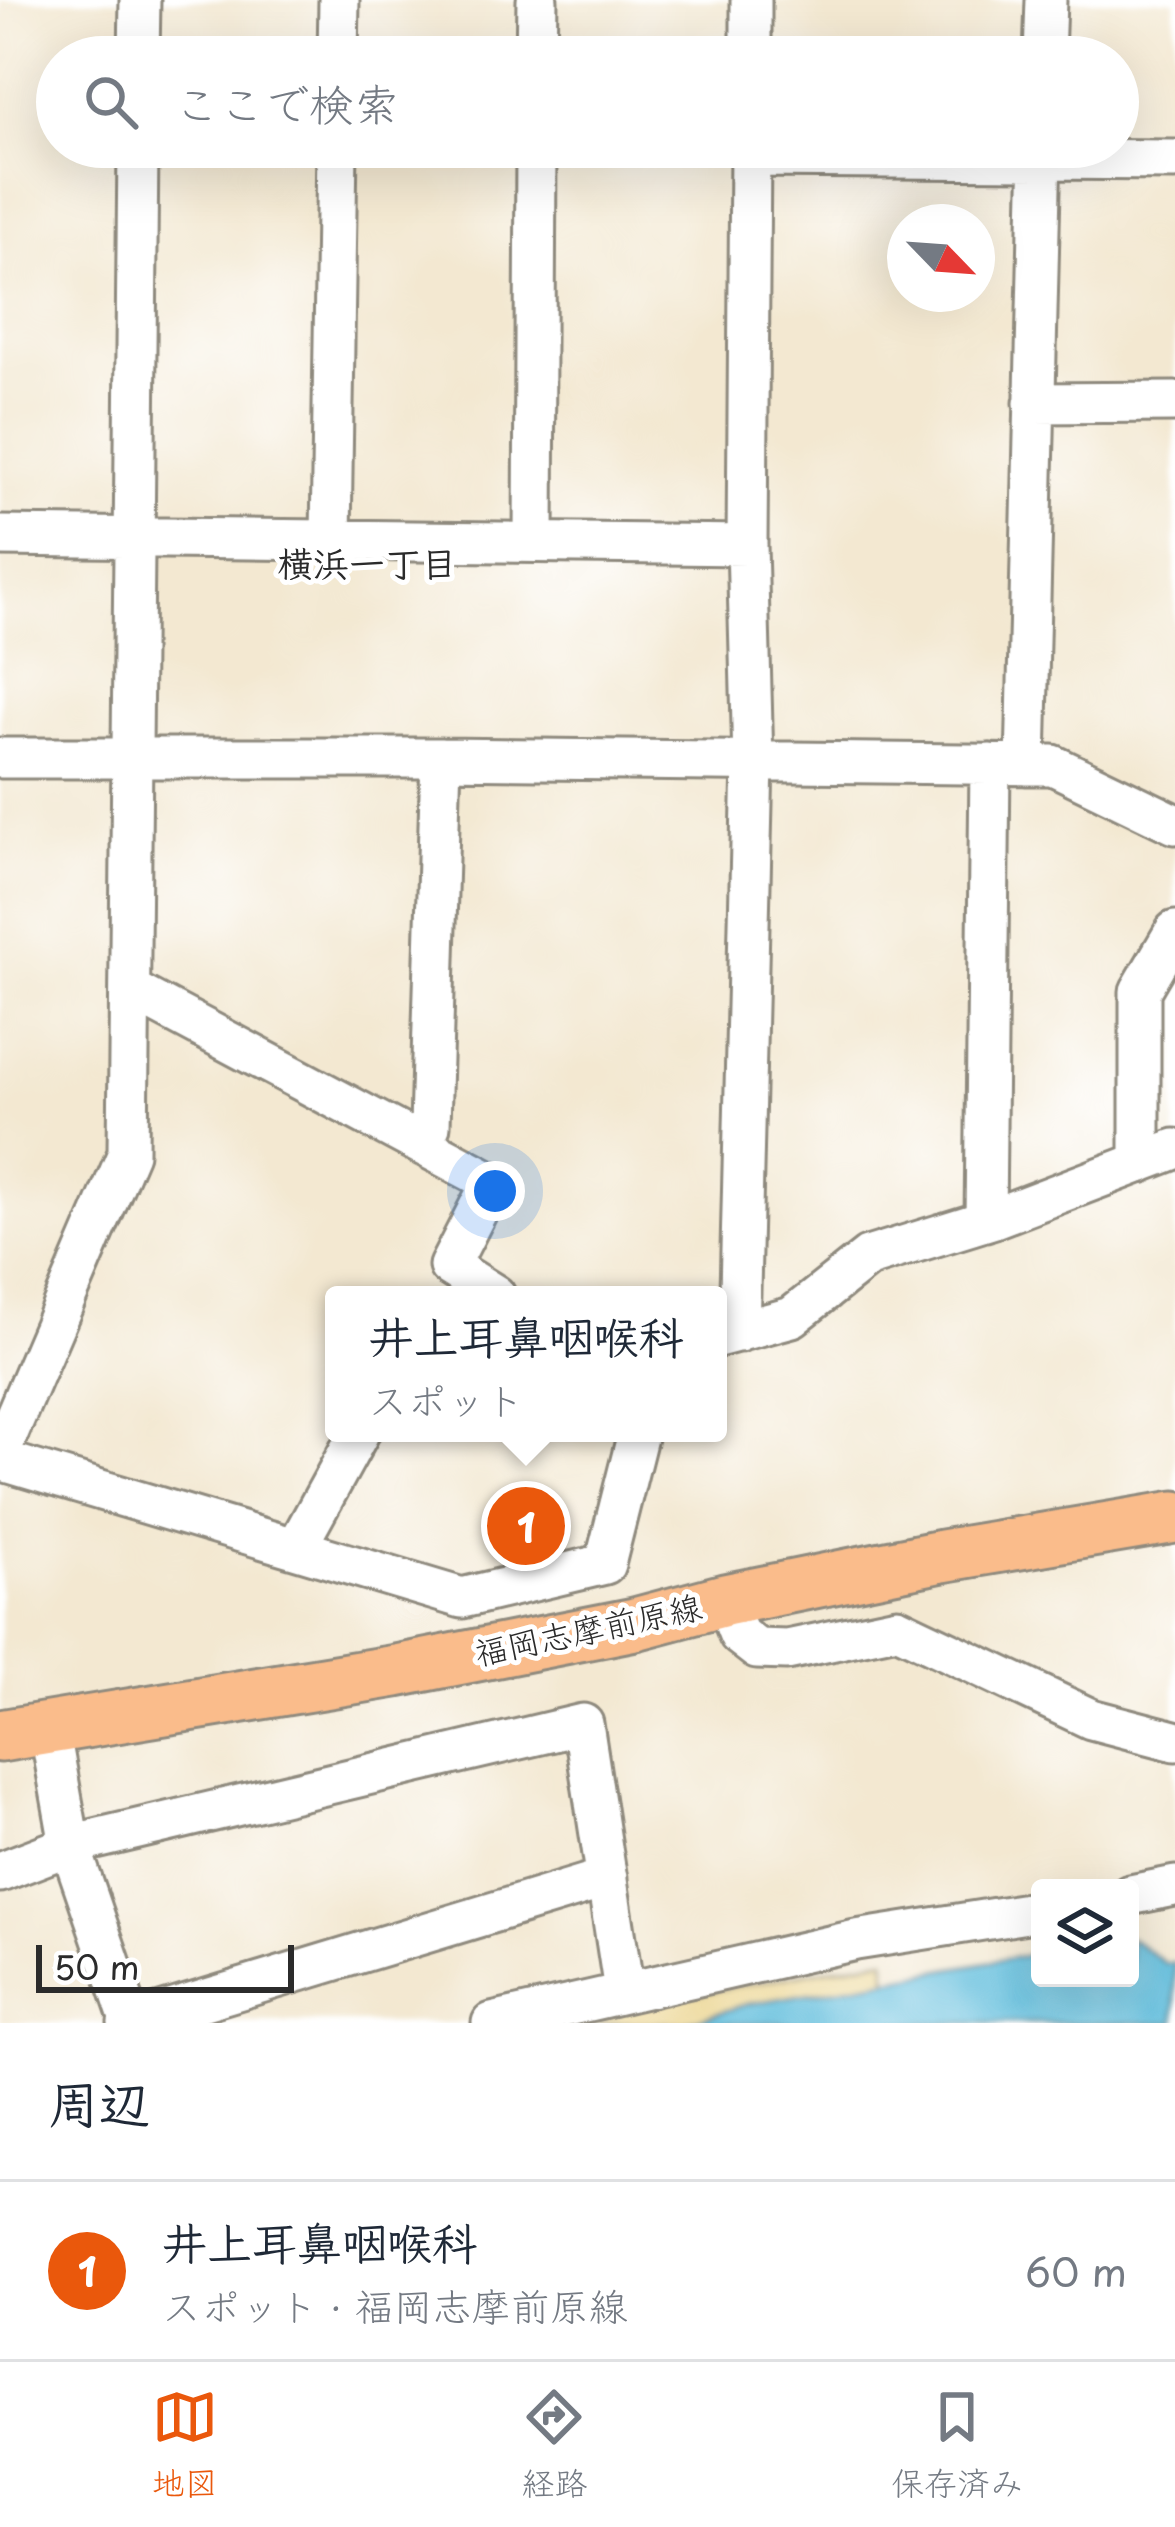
<!DOCTYPE html>
<html lang="ja">
<head>
<meta charset="utf-8">
<style>
	:root { --surface:#fff; --page:#f2f2f3; --text:#1f2937; --muted:#747a83; --line:#e0e1e3; --accent:#ea580c }
	body { margin:0; font-family:"Playpen Sans","Klee One",sans-serif; background:var(--page); color:var(--text) }
	.controls { position:absolute; right:36px; bottom:36px; display:grid; overflow:hidden; border-radius:12px; box-shadow:0 12px 48px #0002 }
	.controls button { width:108px; height:108px; display:grid; place-items:center; padding:0; border:0; border-bottom:3px solid var(--line); background:var(--surface); color:var(--text); font:60px sans-serif }
	.compass { position:absolute; left:887px; top:204px; width:108px; height:108px; border-radius:50%; background:var(--surface); box-shadow:0 12px 48px #0002; rotate:115deg }
	.scale { position:absolute; left:36px; bottom:30px; width:258px; box-sizing:border-box; padding-left:12px; border:6px solid #2b2b2b; border-top:0; font-size:33px; line-height:42px; white-space:nowrap; color:#2b2b2b; -webkit-text-stroke:9px #fff; paint-order:stroke }
	.you { position:absolute; left:495px; top:1191px; width:42px; height:42px; margin:-30px; border:9px solid #fff; border-radius:50%; background:#1a73e8; box-shadow:0 0 0 18px #1a73e833 }
	.badge { display:grid; place-items:center; width:78px; height:78px; border-radius:50%; background:var(--accent); color:#fff; font-size:39px; font-weight:700 }
	.pin { position:absolute; translate:-50% -50%; border:6px solid #fff; box-shadow:0 3px 12px #0006 }
	.popup { position:absolute; left:325px; top:1286px; width:402px; height:156px; box-sizing:border-box; display:grid; place-content:center; border-radius:12px; background:var(--surface); filter:drop-shadow(0 3px 9px #0005); font-size:39px; white-space:nowrap; color:var(--muted) }
	.popup b { font-size:45px; color:var(--text) }
	.popup::after { content:''; position:absolute; left:50%; top:100%; margin-left:-24px; border:24px solid transparent; border-top-color:var(--surface) }
	.list { margin:0; padding:0; list-style:none }
	h2 { display:flex; justify-content:space-between; align-items:center; height:156px; margin:0; padding:0 48px; font-size:51px }
	h2 small { font-size:39px; font-weight:400; color:var(--muted) }
	.list li { display:grid; grid-template-columns:78px 1fr auto; gap:36px; align-items:center; box-sizing:border-box; height:180px; padding:0 48px; border-top:3px solid var(--line) }
	.list b { display:block; font-size:45px; white-space:nowrap }
	.list p { margin:0; font-size:39px; white-space:nowrap; color:var(--muted) }
	.list em { font-size:39px; font-style:normal; color:var(--muted) }
	.icon { flex:none; width:66px; height:66px; fill:none; stroke:currentColor; stroke-width:2; stroke-linecap:round; stroke-linejoin:round }
	.map { position:relative; flex:none; width:1175px; height:2023px; overflow:hidden }
	.search { position:absolute; background:var(--surface); box-shadow:0 12px 48px #0002; left:36px; right:36px; top:36px; height:132px; display:flex; align-items:center; gap:30px; box-sizing:border-box; padding:0 42px; border-radius:66px; color:var(--muted); font-size:45px }
	.sheet { height:336px; background:var(--surface) }
	nav { display:flex; justify-content:space-around; align-items:center; box-sizing:border-box; height:168px; border-top:3px solid var(--line); background:var(--surface); font-size:33px; color:var(--muted) }
	nav a { display:grid; justify-items:center; gap:6px }
	nav .on { color:var(--accent) }
	.map>svg:first-child { display:block }
</style>
</head>
<body>
<div class="map">
<svg width="1175" height="2023" viewBox="0 0 1175 2023">
	<rect width="100%" height="100%" fill="#fff"/>
	<filter id="ink" filterUnits="userSpaceOnUse"><feTurbulence type="fractalNoise" baseFrequency=".00833" numOctaves="2"/><feDisplacementMap in="SourceGraphic" scale="24" xChannelSelector="R" yChannelSelector="G"/><feConvolveMatrix kernelMatrix="1 2 1 2 8 2 1 2 1" color-interpolation-filters="sRGB"/></filter>
	<filter id="wash" filterUnits="userSpaceOnUse"><feTurbulence type="fractalNoise" baseFrequency=".004" numOctaves="4" result="noise"/><feDisplacementMap in="SourceGraphic" scale="48" xChannelSelector="R" yChannelSelector="G"/><feGaussianBlur stdDeviation="2.7" result="paint"/><feColorMatrix in="noise" values="0 0 0 0 0 0 0 0 0 0 0 0 0 0 0 0 0 1.4 0 .05"/><feComposite in="paint" operator="in"/></filter>
	<g filter="url(#wash)">
		<rect width="100%" height="100%" fill="#f3e8d1"/>
		<path fill="#eeda9e" stroke="#8c8264" stroke-width="3" d="M 885,1958 L 888,1981 L 748,2004 L 684,2023 L 544,2023 Z"/>
		<path fill="#5dbcdb" stroke="#447483" stroke-width="3" d="M 1130,1938 L 1166,1964 L 1175,1962 L 1175,2023 L 684,2023 L 748,2004 L 1040,1953 L 1040,1978 L 1130,1978 Z"/>
	</g>
	<g filter="url(#ink)">
		<g fill="none" stroke-linecap="round" stroke-linejoin="round">
			<defs>
				<path id="minor" d="M 139,57 L 140,0
					M 338,57 L 339,0
					M 536,57 L 537,0
					M 751,57 L 751,0
					M 1044,57 L 1046,0
					M 750,157 L 1175,160
					M 1034,403 L 1175,402
					M 0,536 L 747,545
					M 331,538 L 337,147
					M 534,541 L 536,147
					M 0,758 L 441,758 L 1053,765 L 1175,824
					M 1026,765 L 1041,147
					M 131,990 L 492,1182 L 449,1266 L 495,1295
					M 421,1143 L 430,1126 L 441,758
					M 1140,1163 L 1140,991 L 1175,931
					M 985,1221 L 990,764
					M 739,1332 L 753,762 L 747,545 L 750,147
					M 718,1337 L 792,1317 L 868,1257 L 994,1218 L 1175,1149
					M 0,1452 L 128,1153 L 138,147
					M 0,1460 L 462,1598 L 605,1564 L 638,1433
					M 296,1548 L 359,1433
					M 725,1600 L 739,1635 L 757,1649 L 787,1650 L 897,1627 L 1091,1719 L 1175,1741
					M 0,1872 L 70,1845 L 49,1727
					M 1130,1895 L 1175,1886
					M 128,2023 L 607,1878
					M 131,2023 L 70,1845 L 583,1724 L 624,1991
					M 492,2023 L 856,1940 L 1040,1911"/>
				<path id="major" d="M 0,1736 L 396,1671 L 635,1624 L 725,1600 L 942,1556 L 1175,1517"/>
			</defs>
			<use href="#minor" stroke="#8f8a7e" stroke-width="45"/>
			<use href="#major" stroke="#8f8a7e" stroke-width="57"/>
			<use href="#minor" stroke="#fff" stroke-width="39"/>
			<use href="#major" stroke="#fabc8b" stroke-width="51"/>
		</g>
	</g>
	<g text-anchor="middle" stroke-width="10" stroke-linejoin="round" paint-order="stroke">
		<g font-size="33" fill="#2b2b2b" stroke="#fff">
			<text transform="translate(588 1630) rotate(-12)" y="12">福岡志摩前原線</text>
		</g>
		<g font-size="36" font-weight="bold" fill="#2b2b2b" stroke="#fff">
			<text x="367" y="577">横浜一丁目</text>
		</g>
	</g>
</svg>
<div class="controls">
<button><svg class="icon" aria-label="layers" viewBox="0 0 24 24"><path d="M12 4l9 5-9 5-9-5zM3 14l9 5 9-5"/></svg></button>
</div>
<svg class="compass" viewBox="-18 -18 36 36"><path d="M0-13l5 13h-10z" fill="#e53935"/><path d="M0 13l5-13h-10z" fill="#747a83"/></svg>
<div class="scale">50 m</div>
<div class="you"></div>
<div class="pin badge" style="left:526px;top:1526px">1</div>
<div class="popup"><b>井上耳鼻咽喉科</b>スポット</div>
<div class="search"><svg class="icon" aria-label="search" viewBox="0 0 24 24"><circle cx="10" cy="10" r="6"/><path d="M15 15l6 6"/></svg>ここで検索</div>
</div>
<section class="sheet">
<h2>周辺<small></small></h2>
<ul class="list">
<li><span class="badge">1</span><div><b>井上耳鼻咽喉科</b><p>スポット · 福岡志摩前原線</p></div><em>60 m</em></li>
</ul>
</section>
<nav>
<a class="on"><svg class="icon" aria-label="map" viewBox="0 0 24 24"><path d="M3 6l6-2 6 2 6-2v14l-6 2-6-2-6 2zM9 4v14M15 6v14"/></svg>地図</a>
<a><svg class="icon" aria-label="directions" viewBox="0 0 24 24"><path d="M12 3l9 9-9 9-9-9zM9 14v-3h6M13 9l2 2-2 2"/></svg>経路</a>
<a><svg class="icon" aria-label="saved" viewBox="0 0 24 24"><path d="M7 4h10v16l-5-4-5 4z"/></svg>保存済み</a>
</nav>
</body>
</html>
